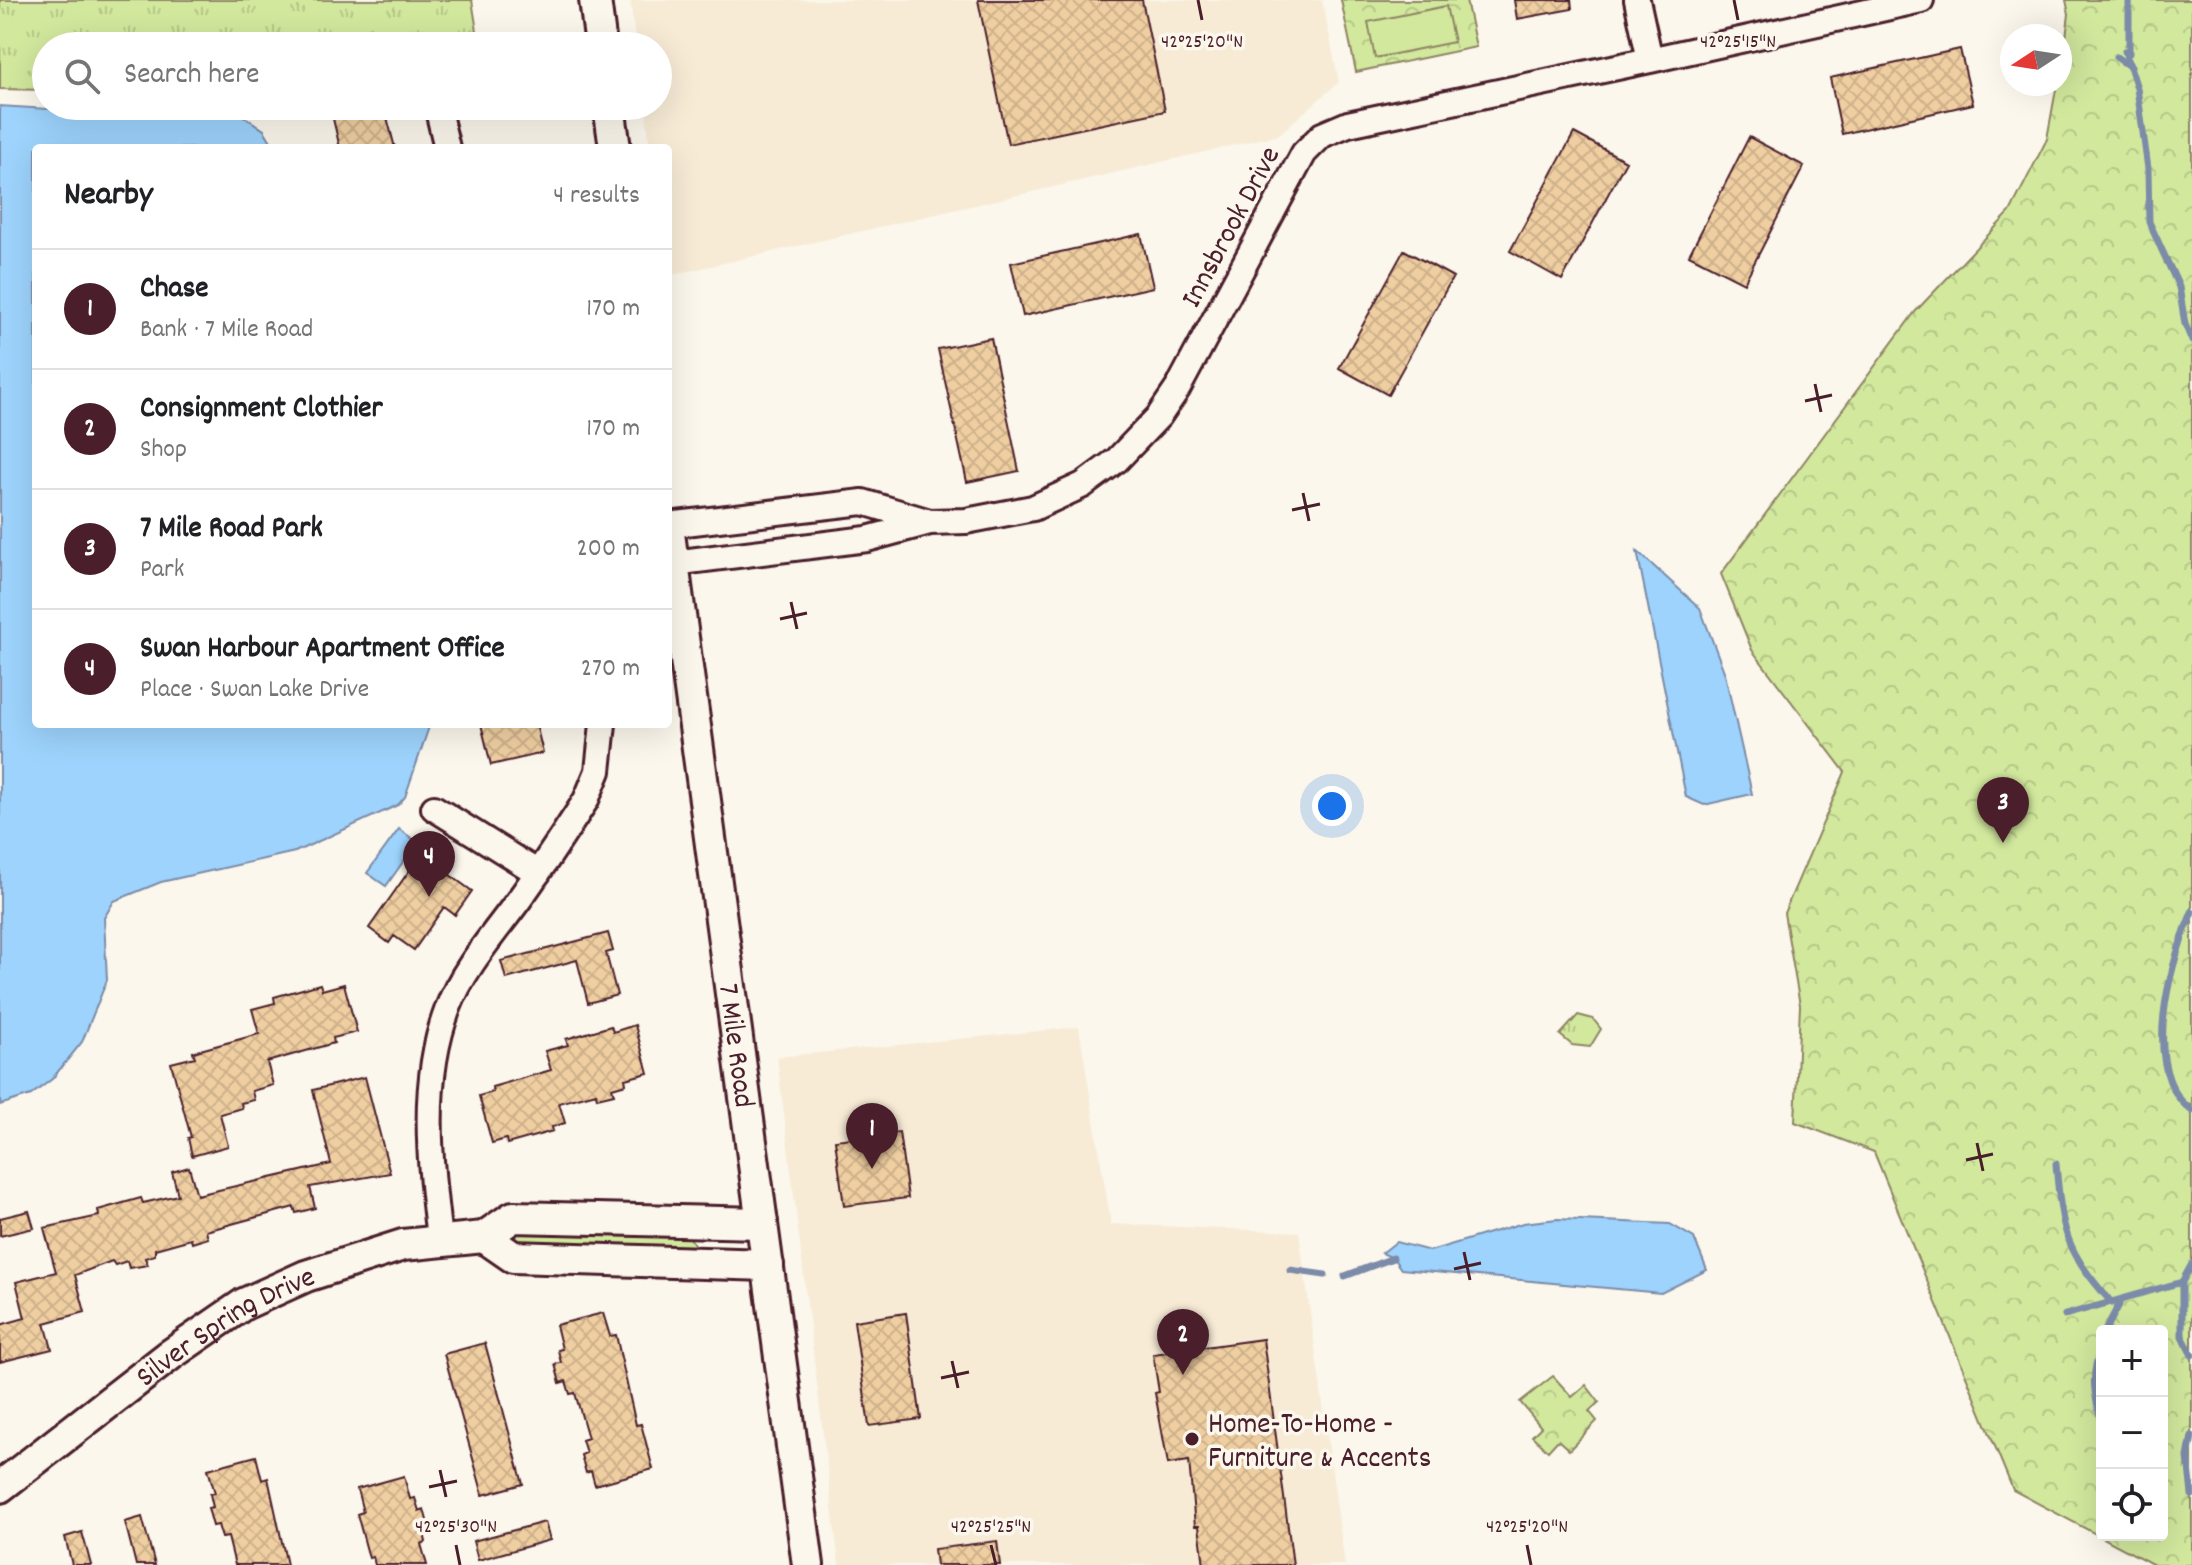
<!DOCTYPE html>
<html lang="en">
<head>
<meta charset="utf-8">
<style>
	:root { --surface:#fff; --page:#f2f2f2; --text:#202124; --muted:#757577; --line:#e0e0e0; --accent:#4a1f2b }
	body { margin:0; font-family:Dekko,sans-serif; background:var(--page); color:var(--text) }
	.controls { position:absolute; right:24px; bottom:24px; display:grid; overflow:hidden; border-radius:8px; box-shadow:0 8px 32px #0002 }
	.controls button { width:72px; height:72px; display:grid; place-items:center; padding:0; border:0; border-bottom:2px solid var(--line); background:var(--surface); color:var(--text); font:40px sans-serif }
	.compass { position:absolute; left:2000px; top:24px; width:72px; height:72px; border-radius:50%; background:var(--surface); box-shadow:0 8px 32px #0002; rotate:258deg }
	.you { position:absolute; left:1332px; top:806px; width:28px; height:28px; margin:-20px; border:6px solid #fff; border-radius:50%; background:#1a73e8; box-shadow:0 0 0 12px #1a73e833 }
	.badge { display:grid; place-items:center; width:52px; height:52px; border-radius:50%; background:var(--accent); color:#fff; font-size:26px; font-weight:700 }
	.pin { position:absolute; translate:-50% -66px; filter:drop-shadow(0 2px 4px #0008) }
	.pin::after { content:''; position:absolute; top:42px; width:28px; height:24px; background:inherit; clip-path:polygon(0 0,100% 0,50% 100%) }
	.list { margin:0; padding:0; list-style:none }
	h2 { display:flex; justify-content:space-between; align-items:center; height:104px; margin:0; padding:0 32px; font-size:34px }
	h2 small { font-size:26px; font-weight:400; color:var(--muted) }
	.list li { display:grid; grid-template-columns:52px 1fr auto; gap:24px; align-items:center; box-sizing:border-box; height:120px; padding:0 32px; border-top:2px solid var(--line) }
	.list b { display:block; font-size:30px; white-space:nowrap }
	.list p { margin:0; font-size:26px; white-space:nowrap; color:var(--muted) }
	.list em { font-size:26px; font-style:normal; color:var(--muted) }
	.icon { flex:none; width:44px; height:44px; fill:none; stroke:currentColor; stroke-width:2; stroke-linecap:round; stroke-linejoin:round }
	.map { position:relative; flex:none; width:2192px; height:1565px; overflow:hidden }
	.search { position:absolute; background:var(--surface); box-shadow:0 8px 32px #0002; left:32px; top:32px; width:640px; height:88px; display:flex; align-items:center; gap:20px; box-sizing:border-box; padding:0 28px; border-radius:44px; color:var(--muted); font-size:30px }
	.panel { position:absolute; background:var(--surface); box-shadow:0 8px 32px #0002; left:32px; top:144px; width:640px; height:584px; border-radius:8px }
	.map>svg:first-child { display:block }
</style>
</head>
<body>
<div class="map">
<svg width="2192" height="1565" viewBox="0 0 2192 1565">
	<defs>
		<pattern id="grass-tufts" width="24" height="20" patternUnits="userSpaceOnUse" patternTransform="scale(2)"><rect width="24" height="20" fill="#d1e89d"/><path d="M3 7l-1-3M5 7V3M7 7l1-3M15 17l-1-3M17 17v-4M19 17l1-3" fill="none" stroke="#b5c787"/></pattern>
		<pattern id="park-crowns" width="20" height="18" patternUnits="userSpaceOnUse" patternTransform="scale(2)"><rect width="20" height="18" fill="#d1e89d"/><path d="M2 6a3 3 0 1 1 6 0M12 15a3 3 0 1 1 6 0" fill="none" stroke="#b5c787"/></pattern>
		<pattern id="building-cross-hatch" width="8" height="8" patternUnits="userSpaceOnUse" patternTransform="scale(2)"><rect width="8" height="8" fill="#efcfa1"/><path d="M0 0l8 8M0 8l8-8" fill="none" stroke="#ceb18b"/></pattern>
	</defs>
	<rect width="100%" height="100%" fill="#fbf7ec"/>
	<filter id="ink" filterUnits="userSpaceOnUse"><feTurbulence type="fractalNoise" baseFrequency=".0125" numOctaves="2"/><feDisplacementMap in="SourceGraphic" scale="16" xChannelSelector="R" yChannelSelector="G"/><feConvolveMatrix kernelMatrix="1 2 1 2 8 2 1 2 1" color-interpolation-filters="sRGB"/></filter>
	<g filter="url(#ink)">
		<path fill="#f7ebd6" d="M 630,0 L 1322,0 L 1339,82 L 1278,135 L 668,276 L 668,148 L 650,148 L 645,106 L 658,106 L 658,46 L 636,46 Z
			M 1079,1027 L 1111,1224 L 1299,1232 L 1345,1565 L 839,1565 L 777,1057 Z"/>
		<path fill="url(#grass-tufts)" stroke="#8e8464" stroke-width="2" d="M 0,0 L 472,0 L 477,31 L 423,46 L 46,46 L 46,90 L 0,89 Z
			M 1578,1015 L 1593,1019 L 1601,1029 L 1590,1047 L 1572,1045 L 1560,1035 Z
			M 516,1229 L 689,1236 L 695,1246 L 694,1252 L 515,1247 L 508,1238 Z"/>
		<path fill="url(#park-crowns)" stroke="#8e8464" stroke-width="2" fill-rule="evenodd" d="M 1341,0 L 1466,0 L 1476,47 L 1356,72 Z
			M 2066,0 L 2192,0 L 2192,1565 L 2154,1565 L 2013,1490 L 1874,1152 L 1795,1122 L 1800,1005 L 1784,913 L 1845,772 L 1752,650 L 1721,574 L 1915,312 L 2010,212 L 2047,139 L 2057,84 L 2060,84 L 2069,14 ZM 2102,1331 L 2162,1331 L 2162,1535 L 2102,1535 Z
			M 1553,1376 L 1572,1397 L 1586,1385 L 1599,1402 L 1589,1411 L 1597,1421 L 1569,1450 L 1558,1440 L 1548,1451 L 1532,1436 L 1541,1427 L 1520,1402 Z"/>
		<path fill="#d1e89d" stroke="#8e8464" stroke-width="2" d="M 1446,6 L 1454,42 L 1375,58 L 1368,22 Z"/>
		<path fill="#9dd3fc" stroke="#7c8ba8" stroke-width="2" d="M 121,106 L 229,106 L 264,130 L 275,148 L 36,148 L 36,724 L 430,724 L 405,797 L 398,805 L 295,852 L 161,882 L 114,901 L 104,918 L 107,980 L 82,1042 L 52,1079 L 31,1095 L 0,1105 L 0,106 L 65,110 Z
			M 1637,551 L 1700,608 L 1725,674 L 1752,794 L 1704,805 L 1686,797 Z
			M 399,829 L 417,842 L 386,886 L 367,873 Z
			M 1557,1219 L 1670,1224 L 1694,1238 L 1707,1270 L 1661,1293 L 1401,1269 L 1393,1258 L 1382,1253 L 1396,1242 L 1430,1251 L 1523,1223 Z"/>
		<g fill="none" stroke-linecap="round" stroke-linejoin="round">
			<path stroke="#7c8ba8" stroke-width="7" d="M 2129,0 L 2129,53
				M 2125,51 L 2137,88 L 2148,169 L 2149,222 L 2179,287 L 2185,324 L 2192,341
				M 2116,57 L 2131,67
				M 2192,912 C 2171,963 2138,1070 2192,1111
				M 2056,1164 C 2062,1233 2065,1250 2112,1303
				M 1290,1270 L 1325,1275
				M 1345,1276 L 1393,1258
				M 2182,1282 L 2182,1336 L 2192,1355
				M 2065,1315 L 2182,1282 L 2192,1264
				M 2105,1331 L 2121,1301
				M 2102,1347 C 2090,1373 2094,1395 2102,1422
				M 2192,1436 L 2188,1457 L 2192,1495"/>
		</g>
		<path fill="url(#building-cross-hatch)" stroke="#4a1f2b" stroke-width="2" d="M 978,0 L 1142,0 L 1165,111 L 1008,144 Z
			M 1514,0 L 1571,0 L 1572,9 L 1517,19 Z
			M 1960,49 L 1973,104 L 1842,134 L 1830,78 Z
			M 330,106 L 384,106 L 395,148 L 340,148 Z
			M 1574,133 L 1626,161 L 1562,280 L 1510,251 Z
			M 1749,137 L 1804,166 L 1744,283 L 1689,255 Z
			M 1141,234 L 1153,287 L 1023,316 L 1011,263 Z
			M 1404,250 L 1453,277 L 1388,395 L 1339,368 Z
			M 991,338 L 1019,471 L 967,482 L 938,349 Z
			M 481,724 L 536,724 L 543,753 L 491,765 Z
			M 421,854 L 472,891 L 455,915 L 444,907 L 414,950 L 394,936 L 389,943 L 369,928 Z
			M 608,933 L 613,951 L 606,953 L 617,995 L 588,1003 L 577,960 L 506,979 L 501,961 Z
			M 320,984 L 322,990 L 344,984 L 357,1032 L 333,1038 L 334,1043 L 267,1062 L 273,1085 L 252,1091 L 254,1100 L 241,1103 L 242,1108 L 220,1114 L 228,1146 L 192,1156 L 188,1138 L 191,1137 L 171,1063 L 195,1057 L 193,1052 L 259,1034 L 252,1009 L 275,1003 L 274,997 Z
			M 635,1025 L 648,1073 L 625,1079 L 626,1084 L 612,1088 L 614,1094 L 597,1098 L 596,1093 L 559,1103 L 565,1123 L 552,1127 L 553,1131 L 507,1144 L 506,1139 L 492,1143 L 479,1096 L 493,1092 L 492,1087 L 551,1070 L 545,1051 L 568,1045 L 566,1039 L 611,1026 L 613,1032 Z
			M 365,1077 L 390,1173 L 310,1187 L 315,1208 L 296,1213 L 294,1207 L 206,1231 L 208,1238 L 192,1243 L 191,1239 L 155,1249 L 155,1255 L 145,1258 L 148,1265 L 129,1268 L 127,1261 L 115,1265 L 112,1261 L 75,1275 L 85,1312 L 45,1323 L 52,1349 L 0,1362 L 0,1325 L 25,1318 L 16,1282 L 56,1272 L 44,1228 L 99,1216 L 98,1210 L 141,1198 L 143,1203 L 178,1195 L 172,1172 L 189,1167 L 197,1195 L 331,1164 L 313,1090 Z
			M 899,1132 L 908,1198 L 844,1206 L 835,1140 Z
			M 29,1211 L 34,1228 L 0,1236 L 0,1218 Z
			M 603,1313 L 610,1336 L 616,1335 L 636,1425 L 641,1424 L 653,1469 L 595,1485 L 591,1471 L 586,1473 L 581,1455 L 586,1453 L 582,1440 L 588,1438 L 575,1393 L 570,1394 L 566,1381 L 560,1383 L 555,1364 L 561,1363 L 558,1350 L 562,1349 L 556,1325 Z
			M 906,1313 L 921,1419 L 869,1426 L 854,1321 Z
			M 1263,1339 L 1293,1565 L 1204,1565 L 1199,1526 L 1195,1526 L 1189,1461 L 1168,1464 L 1155,1393 L 1159,1392 L 1153,1354 Z
			M 485,1343 L 523,1484 L 483,1495 L 444,1354 Z
			M 256,1456 L 262,1480 L 268,1478 L 287,1565 L 235,1565 L 228,1537 L 222,1538 L 218,1525 L 213,1526 L 208,1508 L 213,1507 L 210,1494 L 215,1493 L 208,1469 Z
			M 404,1476 L 410,1499 L 415,1498 L 419,1511 L 424,1509 L 429,1528 L 423,1529 L 426,1542 L 421,1544 L 427,1565 L 375,1565 L 373,1557 L 369,1558 L 357,1514 L 363,1512 L 357,1489 Z
			M 142,1517 L 155,1565 L 136,1565 L 125,1522 Z
			M 545,1522 L 550,1540 L 478,1560 L 473,1541 Z
			M 82,1532 L 91,1565 L 72,1565 L 65,1537 Z
			M 997,1541 L 1000,1565 L 936,1565 L 934,1549 Z"/>
		<g fill="none" stroke-linecap="round" stroke-linejoin="round">
			<defs>
				<path id="minor" d="M 1637,0 L 1650,60 L 1921,0
					M 437,106 L 447,148
					M 668,525 L 863,502 L 930,522
					M 673,563 L 867,539 L 930,522 L 966,521 L 1033,508 L 1083,485 L 1117,460 L 1159,416 L 1178,388 L 1304,153 L 1322,135 L 1348,124 L 1650,60
					M 434,808 L 538,873
					M 439,1239 C 430,1163 420,1081 448,1008 C 463,969 493,935 518,901 C 542,868 564,834 586,800 L 598,771 L 603,724"/>
				<g id="tertiary">
					<path d="M 595,0 L 601,46"/>
					<path d="M 609,106 L 615,148"/>
					<path id="s1" d="M 668,526 L 808,1565"/>
					<path d="M 484,1237 L 513,1257 L 768,1265"/>
					<path id="s2" d="M 0,1487 L 170,1355 L 244,1304 L 306,1276 L 403,1245 L 484,1237 L 513,1217 L 762,1223"/>
				</g>
			</defs>
			<use href="#minor" stroke="#4a1f2b" stroke-width="30"/>
			<use href="#tertiary" stroke="#4a1f2b" stroke-width="36"/>
			<use href="#minor" stroke="#fbf7ec" stroke-width="24"/>
			<use href="#tertiary" stroke="#fbf7ec" stroke-width="30"/>
		</g>
	</g>
	<path fill="none" stroke="#4a1f2b" stroke-width="3" d="M 1198,0 L 1202,20M 1734,0 L 1738,20M 1815,384 L 1821,412M 1805,401 L 1832,395M 1303,493 L 1309,521M 1292,510 L 1320,504M 791,602 L 797,629M 780,619 L 807,613M 1977,1143 L 1983,1171M 1966,1160 L 1993,1154M 1464,1252 L 1470,1280M 1454,1269 L 1481,1263M 952,1361 L 958,1388M 941,1378 L 969,1372M 440,1470 L 446,1497M 429,1487 L 457,1481M 456,1545 L 460,1565M 991,1545 L 996,1565M 1527,1545 L 1531,1565"/>
	<circle fill="#4a1f2b" stroke="#fbf7ec" stroke-width="3" cx="1192" cy="1439" r="8"/>
	<g text-anchor="middle" stroke-width="7" stroke-linejoin="round" paint-order="stroke">
		<g font-size="30" fill="#4a1f2b" stroke="#fbf7ec">
			<text transform="translate(1229 226) rotate(-62)" y="10">Innsbrook Drive</text>
			<text dy="10" stroke="none"><textPath href="#s1" startOffset="524">7 Mile Road</textPath></text>
			<text dy="10" stroke="none"><textPath href="#s2" startOffset="278">Silver Spring Drive</textPath></text>
		</g>
		<g font-size="30" fill="#4a1f2b" stroke="#fbf7ec" text-anchor="start">
			<text x="1208" y="1432">Home-To-Home -<tspan x="1208" dy="34">Furniture &amp; Accents</tspan></text>
		</g>
	</g>
	<g font-size="20" text-anchor="middle" fill="#4a1f2b" stroke="#fbf7ec" stroke-width="7" stroke-linejoin="round" paint-order="stroke">
		<text x="1202" y="47">42°25'20"N</text>
		<text x="1738" y="47">42°25'15"N</text>
		<text x="456" y="1532">42°25'30"N</text>
		<text x="991" y="1532">42°25'25"N</text>
		<text x="1527" y="1532">42°25'20"N</text>
	</g>
</svg>
<div class="controls">
<button>+</button>
<button>−</button>
<button><svg class="icon" aria-label="locate" viewBox="0 0 24 24"><circle cx="12" cy="12" r="6"/><path d="M12 2v4M12 18v4M2 12h4M18 12h4"/></svg></button>
</div>
<svg class="compass" viewBox="-18 -18 36 36"><path d="M0-13l5 13h-10z" fill="#e53935"/><path d="M0 13l5-13h-10z" fill="#757577"/></svg>
<div class="you"></div>
<div class="pin badge" style="left:872px;top:1169px">1</div>
<div class="pin badge" style="left:1183px;top:1375px">2</div>
<div class="pin badge" style="left:2003px;top:843px">3</div>
<div class="pin badge" style="left:429px;top:897px">4</div>
<div class="search"><svg class="icon" aria-label="search" viewBox="0 0 24 24"><circle cx="10" cy="10" r="6"/><path d="M15 15l6 6"/></svg>Search here</div>
<section class="panel">
<h2>Nearby<small>4 results</small></h2>
<ul class="list">
<li><span class="badge">1</span><div><b>Chase</b><p>Bank · 7 Mile Road</p></div><em>170 m</em></li>
<li><span class="badge">2</span><div><b>Consignment Clothier</b><p>Shop</p></div><em>170 m</em></li>
<li><span class="badge">3</span><div><b>7 Mile Road Park</b><p>Park</p></div><em>200 m</em></li>
<li><span class="badge">4</span><div><b>Swan Harbour Apartment Office</b><p>Place · Swan Lake Drive</p></div><em>270 m</em></li>
</ul>
</section>
</div>
</body>
</html>
